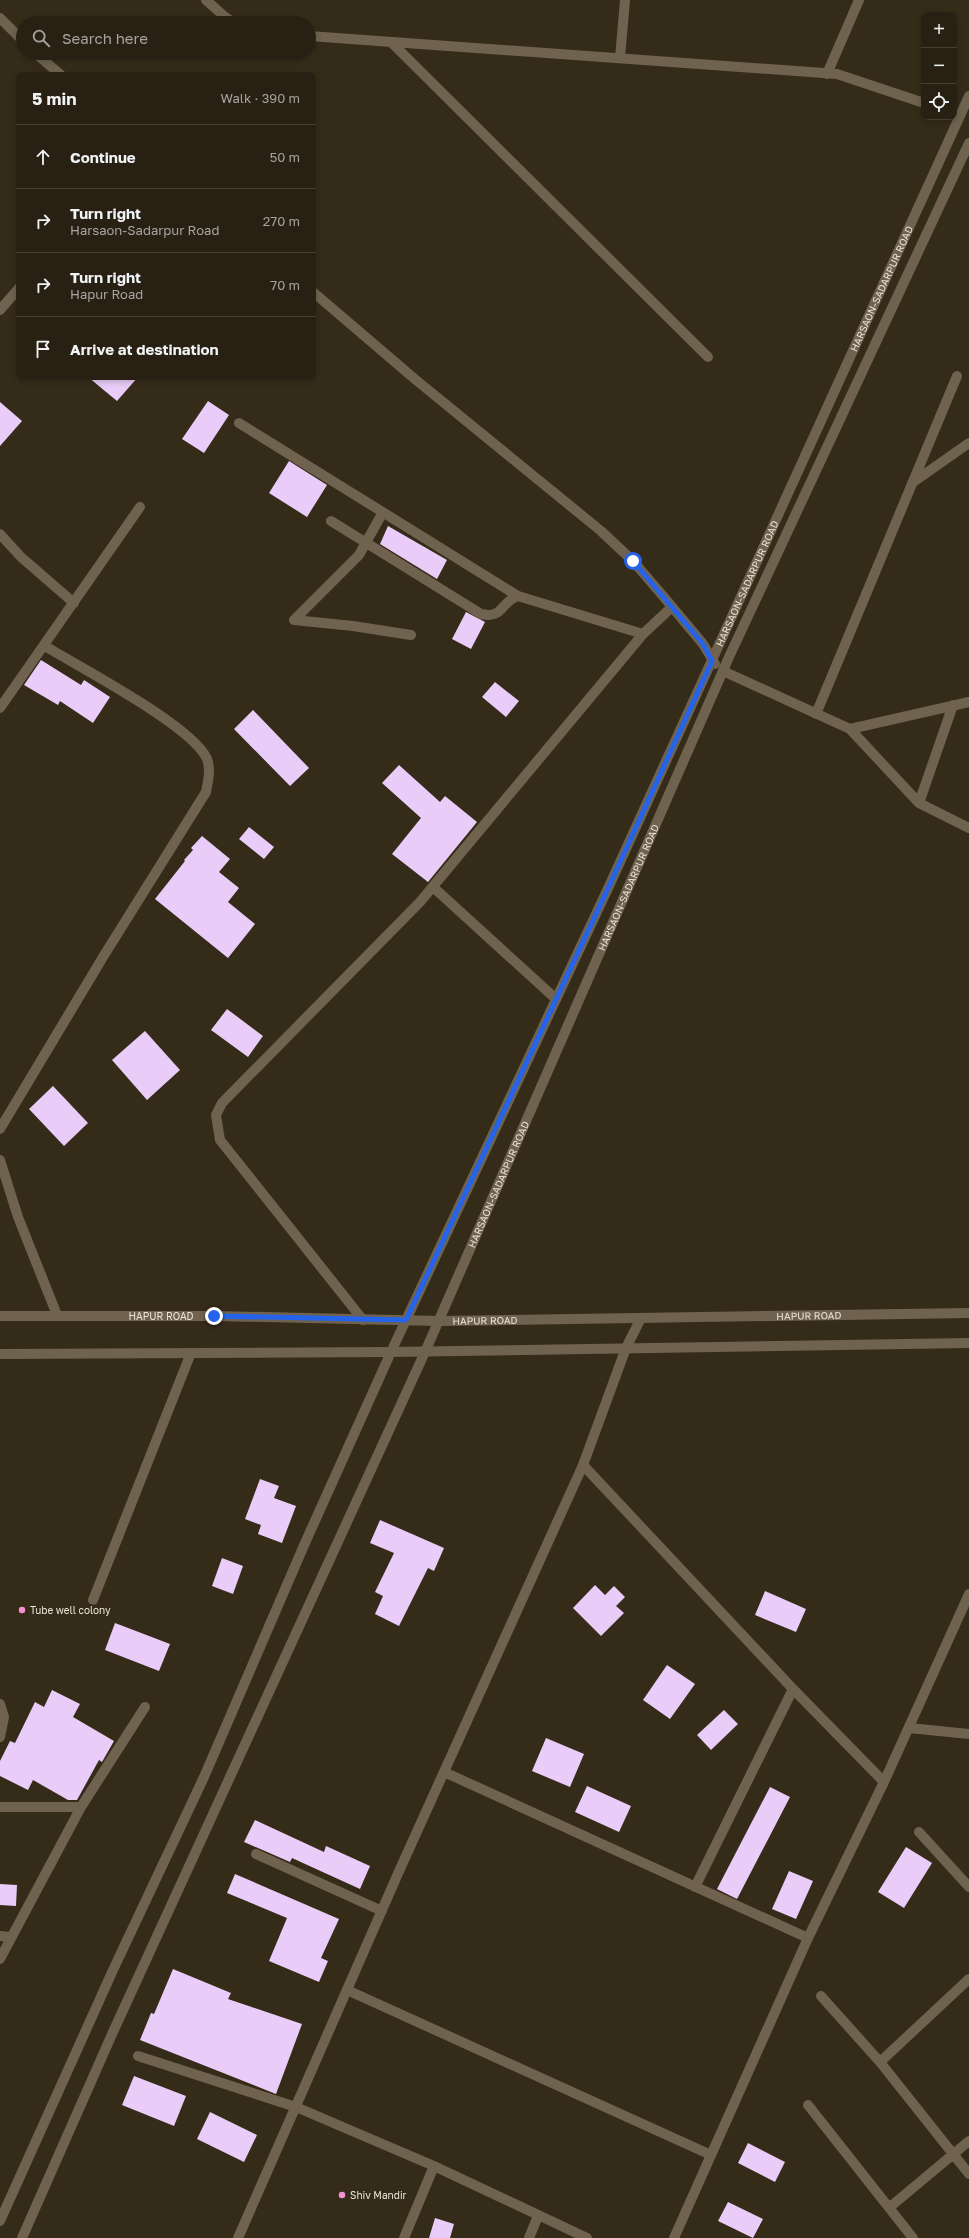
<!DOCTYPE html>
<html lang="en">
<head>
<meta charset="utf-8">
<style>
	:root { --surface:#282013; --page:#342d21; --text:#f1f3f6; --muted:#a5a3a0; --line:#443e33 }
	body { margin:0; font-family:"Golos Text",sans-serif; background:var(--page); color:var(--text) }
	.controls { position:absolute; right:12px; top:12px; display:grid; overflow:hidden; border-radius:8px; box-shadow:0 2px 6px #0003 }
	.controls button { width:36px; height:36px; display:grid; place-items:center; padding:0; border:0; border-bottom:1px solid var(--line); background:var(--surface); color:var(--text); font:20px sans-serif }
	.stop { position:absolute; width:12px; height:12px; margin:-9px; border:3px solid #2563eb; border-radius:50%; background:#fff }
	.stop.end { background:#2563eb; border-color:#fff; box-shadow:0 1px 4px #0008 }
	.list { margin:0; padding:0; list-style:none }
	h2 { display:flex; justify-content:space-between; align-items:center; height:52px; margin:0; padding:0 16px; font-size:17px }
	h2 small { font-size:13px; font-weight:400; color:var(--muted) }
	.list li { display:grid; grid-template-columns:26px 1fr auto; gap:12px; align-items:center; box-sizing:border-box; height:64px; padding:0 16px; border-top:1px solid var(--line) }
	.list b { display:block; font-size:15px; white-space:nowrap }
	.list p { margin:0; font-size:13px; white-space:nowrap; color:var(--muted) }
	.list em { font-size:13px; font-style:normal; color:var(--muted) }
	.icon { flex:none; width:22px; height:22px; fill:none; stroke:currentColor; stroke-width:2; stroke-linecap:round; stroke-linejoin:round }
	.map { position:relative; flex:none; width:969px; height:2238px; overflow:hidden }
	.search { position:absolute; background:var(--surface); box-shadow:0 2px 6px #0003; left:16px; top:16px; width:300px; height:44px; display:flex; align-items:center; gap:10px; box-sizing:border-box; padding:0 14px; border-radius:22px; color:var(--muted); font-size:15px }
	.panel { position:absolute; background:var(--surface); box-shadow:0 2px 6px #0003; left:16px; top:72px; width:300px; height:308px; border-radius:8px }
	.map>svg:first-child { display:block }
</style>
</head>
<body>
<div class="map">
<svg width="969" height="2238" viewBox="0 0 969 2238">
	<rect width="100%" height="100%" fill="#352b19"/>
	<path fill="#eaccf8" d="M 88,377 L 138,377 L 117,401 Z
		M 208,401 L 229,415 L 204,453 L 182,439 Z
		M 0,402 L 22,421 L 0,446 Z
		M 289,461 L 327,485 L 307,517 L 269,493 Z
		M 388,526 L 447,560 L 437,579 L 380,544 Z
		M 466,612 L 485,622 L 471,649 L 452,639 Z
		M 41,660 L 81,685 L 84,680 L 110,697 L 93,723 L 60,701 L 58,705 L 24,685 Z
		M 495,682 L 519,701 L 506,717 L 482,697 Z
		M 253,710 L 309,768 L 290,786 L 234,729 Z
		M 399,765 L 440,802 L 445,796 L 477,822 L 428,882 L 392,854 L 421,818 L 382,783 Z
		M 249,827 L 274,847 L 264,859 L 239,839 Z
		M 202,836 L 230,859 L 219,872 L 239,888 L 228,902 L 255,924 L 228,958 L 155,899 L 185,861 L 184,860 L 193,850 L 191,848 Z
		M 227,1009 L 263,1036 L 248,1057 L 211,1030 Z
		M 145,1031 L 180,1070 L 147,1100 L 112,1060 Z
		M 53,1086 L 88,1123 L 64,1146 L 29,1109 Z
		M 260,1479 L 279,1486 L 274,1498 L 296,1506 L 282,1543 L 258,1534 L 261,1525 L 245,1519 Z
		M 380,1520 L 444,1548 L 434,1571 L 428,1568 L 399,1626 L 375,1614 L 383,1596 L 375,1592 L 394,1553 L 370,1543 Z
		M 222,1558 L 243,1566 L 233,1594 L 212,1586 Z
		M 595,1585 L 605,1595 L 614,1586 L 625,1597 L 616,1606 L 624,1613 L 601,1636 L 573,1608 Z
		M 765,1591 L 806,1609 L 796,1632 L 755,1615 Z
		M 115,1623 L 170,1644 L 159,1671 L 105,1650 Z
		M 667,1665 L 695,1684 L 670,1719 L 643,1700 Z
		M 52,1690 L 80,1704 L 73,1717 L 114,1741 L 102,1762 L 99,1760 L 77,1800 L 68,1800 L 33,1780 L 28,1790 L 0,1776 L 0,1761 L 10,1741 L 15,1743 L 35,1702 L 44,1707 Z
		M 724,1710 L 738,1724 L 711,1750 L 697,1735 Z
		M 546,1738 L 584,1754 L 570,1787 L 532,1771 Z
		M 587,1786 L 631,1806 L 619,1832 L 575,1812 Z
		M 770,1787 L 790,1797 L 737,1899 L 717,1889 Z
		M 255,1820 L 324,1852 L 326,1846 L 370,1866 L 360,1889 L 292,1858 L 290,1862 L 244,1842 Z
		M 906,1847 L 932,1863 L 904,1908 L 878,1892 Z
		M 789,1871 L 813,1881 L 796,1919 L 772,1909 Z
		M 235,1874 L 339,1919 L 321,1958 L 328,1961 L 319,1982 L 269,1961 L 287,1918 L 227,1893 Z
		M 0,1884 L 17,1885 L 16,1906 L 0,1905 Z
		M 173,1969 L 231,1993 L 228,1999 L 302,2024 L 276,2094 L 140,2040 L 151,2013 L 154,2014 Z
		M 134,2076 L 186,2096 L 174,2126 L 122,2105 Z
		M 210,2112 L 257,2135 L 244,2162 L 197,2139 Z
		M 748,2143 L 785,2162 L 775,2182 L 738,2163 Z
		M 728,2202 L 763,2219 L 753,2238 L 718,2221 Z
		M 435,2218 L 454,2224 L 450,2238 L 429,2238 Z"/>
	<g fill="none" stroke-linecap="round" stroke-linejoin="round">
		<path stroke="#6f634f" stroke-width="10" d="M 206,0 L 225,17 L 234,23
			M 309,36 L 837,74 L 924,103
			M 391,42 L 708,357
			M 620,58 L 625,0
			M 827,74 L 859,0
			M 583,1465 L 793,1689 L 884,1782
			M 909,1728 L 969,1734
			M 444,1772 L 808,1938
			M 256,1854 L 382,1911
			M 695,1887 L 793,1689
			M 347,1990 L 711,2155
			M 138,2056 L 296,2107 L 434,2166 L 587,2238
			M 238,2238 L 400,1869 L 583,1465 L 626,1348 L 641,1318
			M 404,2238 L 434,2166
			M 529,2238 L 538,2216
			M 674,2238 L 808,1938 L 884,1782 L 969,1594"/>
		<path stroke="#6f634f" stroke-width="10" d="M 0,310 L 19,288
			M 239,423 L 518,596
			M 912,483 L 969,443
			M 331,521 L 481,614 C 504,619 500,602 518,596 L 643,634
			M 0,534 L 21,557 L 74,603
			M 294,620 L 359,555 L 383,512
			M 294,620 L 353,626 L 411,635
			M 723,671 L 850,729 L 919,803 L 969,828
			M 0,708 L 140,507
			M 816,714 L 957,376
			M 850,729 L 969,702
			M 919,803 L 953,705
			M 433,887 L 556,999
			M 0,1129 L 103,957 L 206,792 C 208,781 211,770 207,759 C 193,726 79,667 45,646
			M 0,1160 L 18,1217 L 57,1315
			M 363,1320 L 220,1140 L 216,1115 L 222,1103 L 420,902 L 643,634 L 672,607
			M 93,1600 L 191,1353
			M 0,1704 L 4,1717 L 0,1737
			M 0,1807 L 81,1807
			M 919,1832 L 969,1887
			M 0,1936 L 11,1937
			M 0,1959 L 81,1807 L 145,1707
			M 821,1996 L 880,2062 L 969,2174
			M 880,2062 L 969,1979
			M 808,2105 L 913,2238
			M 890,2207 L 969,2141
			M 0,2221 L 113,1970 L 204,1777 L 305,1543 L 391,1352
			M 22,2238 L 113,2032 L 425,1352"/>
		<g stroke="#6f634f" stroke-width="10">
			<path d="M 0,18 L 23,41"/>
			<path d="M 35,53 L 61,75"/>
			<path d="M 313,292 L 416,380 L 601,531 L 633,561 L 663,596 L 703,644 L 715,664"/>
			<path id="s1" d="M 0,1316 L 215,1316 L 439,1321 L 969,1313"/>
			<path id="s2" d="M 391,1352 L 610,884 L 969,96"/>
			<path id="s3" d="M 425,1352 L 729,657 L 969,143"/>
			<path d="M 0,1354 L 391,1352 L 969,1343"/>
		</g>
	</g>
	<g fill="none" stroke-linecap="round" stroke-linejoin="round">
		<path stroke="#2563eb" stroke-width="5" d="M 214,1316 L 406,1320 L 610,884 L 712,661 L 703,644 L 633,561"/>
	</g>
	<g fill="#f590d1" stroke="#352b19" stroke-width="1.5">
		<circle cx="22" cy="1610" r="4"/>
		<circle cx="342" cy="2195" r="4"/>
	</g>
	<g text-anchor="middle" stroke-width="4" stroke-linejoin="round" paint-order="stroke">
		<g font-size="10" fill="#eae3d8" stroke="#352b19">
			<text dy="4" stroke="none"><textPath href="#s2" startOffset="1171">HARSAON-SADARPUR ROAD</textPath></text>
			<text dy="4" stroke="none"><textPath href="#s2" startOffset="847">HARSAON-SADARPUR ROAD</textPath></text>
			<text dy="4" stroke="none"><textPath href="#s3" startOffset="507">HARSAON-SADARPUR ROAD</textPath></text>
			<text dy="4" stroke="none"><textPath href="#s3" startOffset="183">HARSAON-SADARPUR ROAD</textPath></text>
			<text dy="4" stroke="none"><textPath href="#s1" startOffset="809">HAPUR ROAD</textPath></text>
			<text dy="4" stroke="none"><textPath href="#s1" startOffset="161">HAPUR ROAD</textPath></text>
			<text dy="4" stroke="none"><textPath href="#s1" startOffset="485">HAPUR ROAD</textPath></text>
		</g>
		<g font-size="10" fill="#eae3d8" stroke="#352b19" text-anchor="start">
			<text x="30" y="1614">Tube well colony</text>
			<text x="350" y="2199">Shiv Mandir</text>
		</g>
	</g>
</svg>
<div class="controls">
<button>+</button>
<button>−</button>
<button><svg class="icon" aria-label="locate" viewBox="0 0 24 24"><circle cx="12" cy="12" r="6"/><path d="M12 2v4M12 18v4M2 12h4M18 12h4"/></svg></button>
</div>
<div class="stop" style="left:633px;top:561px"></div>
<div class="stop end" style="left:214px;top:1316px"></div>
<div class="search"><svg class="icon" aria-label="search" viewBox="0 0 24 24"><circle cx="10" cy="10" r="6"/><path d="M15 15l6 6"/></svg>Search here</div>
<section class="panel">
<h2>5 min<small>Walk · 390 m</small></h2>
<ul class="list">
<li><svg class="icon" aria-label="ahead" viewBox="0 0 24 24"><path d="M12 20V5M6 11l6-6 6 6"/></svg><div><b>Continue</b></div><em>50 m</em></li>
<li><svg class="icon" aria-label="right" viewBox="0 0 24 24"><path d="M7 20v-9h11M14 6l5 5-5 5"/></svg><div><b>Turn right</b><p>Harsaon-Sadarpur Road</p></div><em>270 m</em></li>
<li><svg class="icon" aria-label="right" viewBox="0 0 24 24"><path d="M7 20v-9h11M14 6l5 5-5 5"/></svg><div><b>Turn right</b><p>Hapur Road</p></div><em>70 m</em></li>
<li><svg class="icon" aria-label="arrive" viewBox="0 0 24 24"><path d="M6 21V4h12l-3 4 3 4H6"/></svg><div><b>Arrive at destination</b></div></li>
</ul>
</section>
</div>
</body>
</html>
